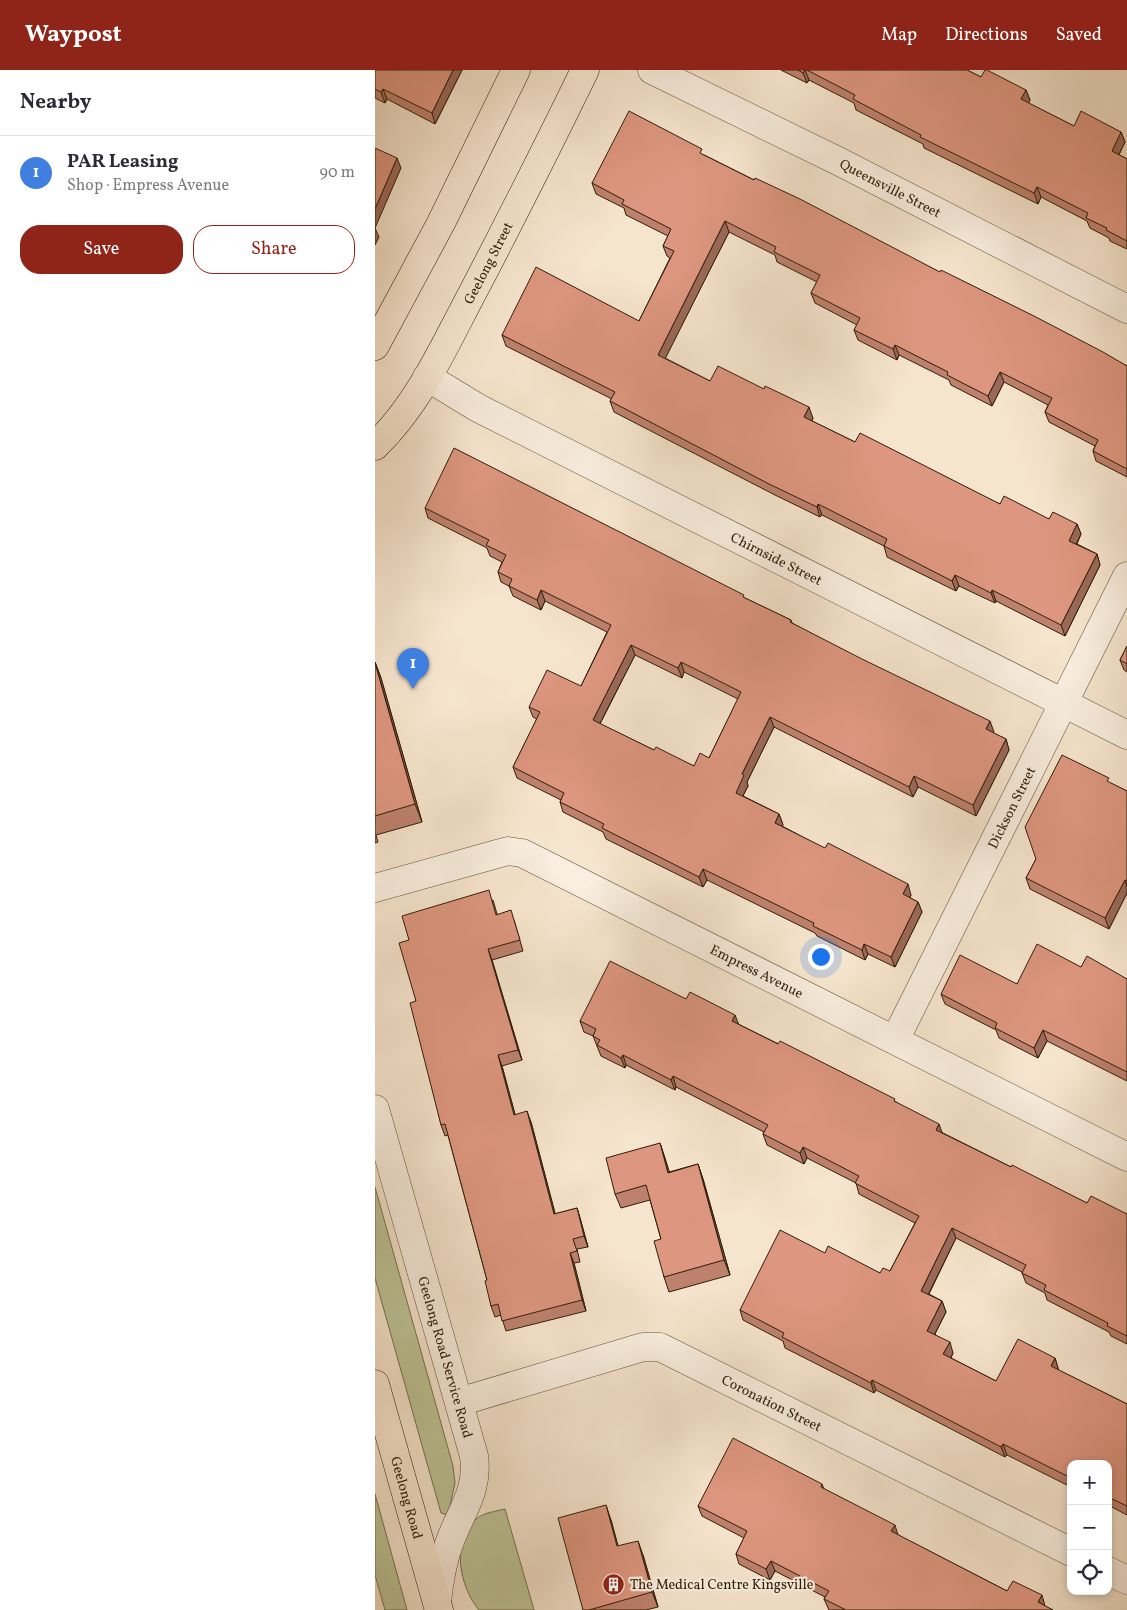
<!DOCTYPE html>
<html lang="en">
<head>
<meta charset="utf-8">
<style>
	:root { --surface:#fff; --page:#f2f2f3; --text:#2b2b33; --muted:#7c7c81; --line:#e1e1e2; --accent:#8f2418 }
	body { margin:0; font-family:Vollkorn,serif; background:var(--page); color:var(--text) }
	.controls { position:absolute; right:15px; bottom:15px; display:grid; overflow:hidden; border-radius:10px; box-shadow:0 2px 8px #0003 }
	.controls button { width:45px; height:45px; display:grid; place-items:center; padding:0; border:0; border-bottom:1px solid var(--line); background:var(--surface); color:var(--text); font:25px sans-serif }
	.you { position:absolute; left:445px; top:886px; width:18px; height:18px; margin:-12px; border:4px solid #fff; border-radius:50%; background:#1a73e8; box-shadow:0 0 0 8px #1a73e833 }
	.badge { display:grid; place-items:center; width:32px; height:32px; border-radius:50%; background:var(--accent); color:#fff; font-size:16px; font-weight:700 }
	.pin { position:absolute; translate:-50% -41px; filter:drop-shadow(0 1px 2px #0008) }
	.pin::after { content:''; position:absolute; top:26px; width:18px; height:15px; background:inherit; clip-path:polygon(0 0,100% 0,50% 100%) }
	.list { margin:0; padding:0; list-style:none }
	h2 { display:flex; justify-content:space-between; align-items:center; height:65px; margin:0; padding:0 20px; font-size:21px }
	h2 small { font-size:16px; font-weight:400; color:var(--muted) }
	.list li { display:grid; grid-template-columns:32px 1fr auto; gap:15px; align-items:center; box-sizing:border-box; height:75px; padding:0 20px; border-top:1px solid var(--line) }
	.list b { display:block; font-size:19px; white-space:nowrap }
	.list p { margin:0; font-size:16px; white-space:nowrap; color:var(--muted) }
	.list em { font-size:16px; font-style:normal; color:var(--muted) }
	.actions { display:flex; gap:10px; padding:15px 20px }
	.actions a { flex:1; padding:11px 0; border:1px solid var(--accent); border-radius:20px; text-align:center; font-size:18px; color:var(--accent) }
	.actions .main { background:var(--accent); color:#fff }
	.icon { flex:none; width:28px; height:28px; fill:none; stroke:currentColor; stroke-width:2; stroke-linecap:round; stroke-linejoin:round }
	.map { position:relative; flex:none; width:752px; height:1540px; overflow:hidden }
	header { display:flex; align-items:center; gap:30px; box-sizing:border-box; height:70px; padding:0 25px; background:var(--accent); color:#fff }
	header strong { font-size:24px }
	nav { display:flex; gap:28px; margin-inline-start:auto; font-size:18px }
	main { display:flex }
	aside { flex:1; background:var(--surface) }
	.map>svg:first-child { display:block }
</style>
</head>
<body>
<header>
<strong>Waypost</strong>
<nav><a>Map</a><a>Directions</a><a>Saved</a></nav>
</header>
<main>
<aside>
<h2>Nearby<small></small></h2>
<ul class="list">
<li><span class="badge" style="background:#3f7fe0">1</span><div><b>PAR Leasing</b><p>Shop · Empress Avenue</p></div><em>90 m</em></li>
</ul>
<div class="actions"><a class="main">Save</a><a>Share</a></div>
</aside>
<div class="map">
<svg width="752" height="1540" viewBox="0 0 752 1540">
	<rect width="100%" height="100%" fill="#f6e5ce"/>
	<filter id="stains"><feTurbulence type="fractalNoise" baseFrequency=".004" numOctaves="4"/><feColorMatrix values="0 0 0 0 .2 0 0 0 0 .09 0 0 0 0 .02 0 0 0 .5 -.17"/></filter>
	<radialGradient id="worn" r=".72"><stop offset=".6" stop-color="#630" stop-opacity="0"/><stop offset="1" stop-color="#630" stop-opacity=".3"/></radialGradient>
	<path fill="#bdc498" stroke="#767050" d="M 0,1117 L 78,1396 L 80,1413 L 73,1445 L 66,1443 L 0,1208 Z
		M 0,1424 L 32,1540 L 10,1540 L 0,1505 Z
		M 130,1439 L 159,1540 L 104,1540 C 85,1518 75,1471 101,1449 C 108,1443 121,1441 130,1439 Z"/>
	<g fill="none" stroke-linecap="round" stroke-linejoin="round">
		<defs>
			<g id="street">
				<path id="s1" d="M 277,0 L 463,91 L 752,239"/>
				<path id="s2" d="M 52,307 L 103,338 L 752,665"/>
				<path id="s3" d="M 0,818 L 122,784 L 133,781 L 147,783 L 752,1087"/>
				<path id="s4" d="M 520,970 L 752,506"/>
				<path id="s5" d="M 0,1039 L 99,1386 C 104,1422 85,1442 74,1474 C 67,1493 64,1512 62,1532"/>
				<path id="s6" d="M 84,1332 L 268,1277 L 285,1277 L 696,1482"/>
				<path d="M 733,1501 L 752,1510"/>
			</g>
			<g id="primary">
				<path d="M 0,276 L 66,153 L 141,0"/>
				<path id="s7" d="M 0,376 C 45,333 70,274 99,220 C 137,147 174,74 210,0"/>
			</g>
			<g id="highway">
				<path id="s8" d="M 0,1314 L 64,1540"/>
			</g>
		</defs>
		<use href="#street" stroke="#614f3a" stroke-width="29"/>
		<use href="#primary" stroke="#2f1d09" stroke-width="29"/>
		<use href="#highway" stroke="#2f1d09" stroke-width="29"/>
		<use href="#street" stroke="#f9eedf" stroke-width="28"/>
		<use href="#primary" stroke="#f6e5ce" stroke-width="28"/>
		<use href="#highway" stroke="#f6e5ce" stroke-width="28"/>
	</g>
	<path fill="#be816d" stroke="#2f1d09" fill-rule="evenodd" d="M 0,0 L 87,0 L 60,54 L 12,29 L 10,33 L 0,28 Z
		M 406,0 L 592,0 L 606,7 L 651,20 L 655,30 L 653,33 L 699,56 L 746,62 L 750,72 L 744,85 L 752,89 L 752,179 L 735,171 L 734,168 L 715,158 L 712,151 L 666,127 L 663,134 L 549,78 L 548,74 L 481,40 L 479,33 L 434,10 L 432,13 Z
		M 329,85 L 752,296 L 752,407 L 721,391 L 718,381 L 720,376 L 674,352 L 670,342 L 673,335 L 629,312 L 617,336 L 576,315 L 574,310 L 524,285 L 522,290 L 483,270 L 479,260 L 482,255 L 440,233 L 436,223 L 442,212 L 402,192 L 400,185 L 354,162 L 290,288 L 335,311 L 438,348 L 437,351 L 480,372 L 625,434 L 674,449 L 702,454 L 706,464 L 702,474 L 722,484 L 725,495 L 690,566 L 621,531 L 620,533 L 584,516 L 581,521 L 512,487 L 509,476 L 447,445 L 445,447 L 398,424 L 239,342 L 235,331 L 237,329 L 131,276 L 127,265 L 264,251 L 295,188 L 292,186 L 288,176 L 293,166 L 251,145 L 249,138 L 221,124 L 217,113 Z
		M 50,438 L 370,528 L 416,550 L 417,553 L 619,662 L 618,663 L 631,669 L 634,680 L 601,746 L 543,717 L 538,727 L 399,657 L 372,712 L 373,716 L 368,726 L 404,744 L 408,755 L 407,756 L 536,825 L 535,828 L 543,832 L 547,842 L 520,897 L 493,884 L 490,890 L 442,866 L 440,863 L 332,810 L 328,817 L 231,769 L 228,762 L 188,742 L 185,732 L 186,730 L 142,708 L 138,697 L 162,649 L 158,647 L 154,637 L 206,616 L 232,562 L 170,531 L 166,540 L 138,526 L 134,516 L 126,512 L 123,502 L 127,492 L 115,486 L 112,478 L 53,448 ZM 260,585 L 307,608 L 309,602 L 363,629 L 334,688 L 319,696 L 279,680 L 225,654 Z
		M 752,576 L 752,602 L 749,600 L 745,590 Z
		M 0,592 L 6,608 L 47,752 L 1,765 L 3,772 L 0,773 Z
		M 735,713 L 752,721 L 752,823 L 734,859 L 655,819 L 651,808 L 661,789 Z
		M 118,830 L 122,844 L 139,850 L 148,881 L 117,890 L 147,990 L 127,996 L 140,1045 L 156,1052 L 180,1144 L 202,1138 L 205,1148 L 213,1177 L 202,1179 L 205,1192 L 199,1193 L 211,1241 L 131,1261 L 126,1245 L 120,1247 L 116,1236 L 112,1210 L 73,1065 L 70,1066 L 66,1055 L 41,931 L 34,870 Z
		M 706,897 L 752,909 L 752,1011 L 672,971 L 663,988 L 624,968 L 621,960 L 570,934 L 566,924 L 642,914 Z
		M 205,951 L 363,954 L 521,1032 L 568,1063 L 636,1097 L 712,1133 L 752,1144 L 752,1274 L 736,1266 L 734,1262 L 672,1230 L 670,1223 L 651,1213 L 647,1203 L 647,1202 L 581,1168 L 554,1224 L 567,1231 L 571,1242 L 560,1264 L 578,1283 L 576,1288 L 621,1311 L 680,1288 L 683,1298 L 683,1300 L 752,1334 L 752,1445 L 733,1435 L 733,1394 L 696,1394 L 696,1417 L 632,1385 L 630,1387 L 501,1320 L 499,1323 L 410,1278 L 408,1271 L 368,1250 L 365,1240 L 450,1183 L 505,1203 L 515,1201 L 540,1153 L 484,1124 L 481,1113 L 432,1088 L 429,1094 L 392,1075 L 388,1064 L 389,1062 L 301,1017 L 300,1020 L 251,995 L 250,998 L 226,986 L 218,966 L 209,962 Z
		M 285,1073 L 294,1102 L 323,1094 L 328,1109 L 355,1205 L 294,1222 L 289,1207 L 286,1169 L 275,1130 L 246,1138 L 240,1124 Z
		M 447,1414 L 449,1419 L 523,1465 L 632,1521 L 678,1540 L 454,1540 L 449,1529 L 450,1527 L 400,1501 L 395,1510 L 364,1494 L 361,1484 L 369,1468 L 327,1446 L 323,1436 Z
		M 236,1450 L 243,1476 L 268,1485 L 283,1537 L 271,1540 L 208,1540 Z"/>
	<path fill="#9b6959" stroke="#2f1d09" d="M 78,0 L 87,0 L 60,54 L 57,43 Z
		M 430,0 L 434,10 L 432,13 L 428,3 Z
		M 8,19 L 12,29 L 10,33 L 6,22 Z
		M 651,20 L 655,30 L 650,40 L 646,29 Z
		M 746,62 L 750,72 L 740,92 L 737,81 Z
		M 22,88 L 26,98 L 0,158 L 4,167 L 0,175 L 0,139 Z
		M 662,117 L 666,127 L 663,134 L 659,123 Z
		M 350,151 L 354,162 L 287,295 L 283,285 Z
		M 520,275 L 524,285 L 522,290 L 518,279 Z
		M 625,302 L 629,312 L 617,336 L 613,326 Z
		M 434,337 L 438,348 L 433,358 L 429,347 Z
		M 443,434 L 447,445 L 445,447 L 442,437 Z
		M 702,454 L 706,464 L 698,481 L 694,471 Z
		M 722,484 L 725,495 L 690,566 L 686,555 Z
		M 580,505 L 584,516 L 581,521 L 577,511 Z
		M 166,520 L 170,531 L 166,540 L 162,530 Z
		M 617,520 L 621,531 L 620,533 L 616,523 Z
		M 256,575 L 260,585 L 221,661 L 218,650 Z
		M 0,592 L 6,608 L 47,752 L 40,734 Z
		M 306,592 L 309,602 L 307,608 L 303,598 Z
		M 395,647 L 399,657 L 372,712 L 373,716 L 364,733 L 361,723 L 367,704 Z
		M 615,651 L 619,662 L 615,669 L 611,659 Z
		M 631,669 L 634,680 L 601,746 L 598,735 Z
		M 539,706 L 543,717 L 538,727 L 534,717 Z
		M 404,744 L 408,755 L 404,763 L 400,753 Z
		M 328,799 L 332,810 L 328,817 L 324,807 Z
		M 750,810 L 752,817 L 752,823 L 734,859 L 730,848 Z
		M 533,814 L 536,825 L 531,835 L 528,824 Z
		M 543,832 L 547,842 L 520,897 L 516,887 Z
		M 489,874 L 493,884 L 490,890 L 487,880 Z
		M 113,879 L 117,890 L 147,990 L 143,980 Z
		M 360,945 L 364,955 L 357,951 Z
		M 668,960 L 672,971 L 663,988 L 659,978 Z
		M 123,985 L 127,996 L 143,1055 L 139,1045 Z
		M 248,985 L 251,995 L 250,998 L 246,988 Z
		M 298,1006 L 301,1017 L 300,1020 L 296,1010 Z
		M 152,1041 L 156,1052 L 183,1154 L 179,1144 Z
		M 564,1054 L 568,1065 L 561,1060 Z
		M 285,1073 L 290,1088 L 299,1117 L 293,1103 Z
		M 428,1077 L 432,1088 L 429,1094 L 425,1083 Z
		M 323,1094 L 328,1109 L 355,1205 L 349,1190 Z
		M 202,1138 L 205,1148 L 213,1177 L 209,1166 Z
		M 577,1158 L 581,1168 L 550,1231 L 546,1221 Z
		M 195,1183 L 199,1193 L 211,1241 L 207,1230 Z
		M 567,1231 L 571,1242 L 556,1271 L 552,1261 Z
		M 575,1272 L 578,1283 L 572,1295 L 568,1284 Z
		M 680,1288 L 683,1298 L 679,1307 L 676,1296 Z
		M 497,1310 L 501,1320 L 499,1323 L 496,1313 Z
		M 628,1374 L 632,1385 L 630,1387 L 626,1377 Z
		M 231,1435 L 236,1450 L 247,1491 L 242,1476 Z
		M 520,1455 L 523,1465 L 516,1461 Z
		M 263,1471 L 268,1485 L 283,1537 L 277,1522 Z
		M 396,1491 L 400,1501 L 395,1510 L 391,1499 Z
		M 667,1525 L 670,1536 L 663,1532 Z"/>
	<path fill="#dd967f" stroke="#2f1d09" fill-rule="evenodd" d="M 0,0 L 78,0 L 57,43 L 8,19 L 6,22 L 0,19 Z
		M 423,0 L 430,0 L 428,3 Z
		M 432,0 L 592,0 L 606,7 L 610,0 L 612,0 L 651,20 L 646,29 L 699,56 L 706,41 L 746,62 L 737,81 L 752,89 L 752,171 L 731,160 L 732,158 L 711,148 L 713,143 L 662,117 L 659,123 L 545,67 L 546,65 L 478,29 L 480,25 Z
		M 254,41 L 327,79 L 325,83 L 379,110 L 380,108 L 425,129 L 565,202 L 566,200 L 659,246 L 728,282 L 752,296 L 752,399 L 718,381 L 723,370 L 670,342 L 677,328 L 625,302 L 613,326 L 572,305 L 573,302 L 520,275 L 518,279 L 479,260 L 485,248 L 436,223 L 445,205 L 399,182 L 401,177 L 350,151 L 283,285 L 335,311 L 343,296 L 389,319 L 390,316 L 434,337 L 429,347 L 480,372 L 485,363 L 625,434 L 629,426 L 674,449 L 678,442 L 702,454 L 694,471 L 722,484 L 686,555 L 617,520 L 616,523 L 580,505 L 577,511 L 509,476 L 512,469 L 443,434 L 442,437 L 394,414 L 235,331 L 240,322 L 127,265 L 161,197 L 264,251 L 299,181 L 288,176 L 296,159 L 247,134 L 249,130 L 217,113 Z
		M 0,78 L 22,88 L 0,139 Z
		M 79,378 L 369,525 L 368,527 L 416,550 L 415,552 L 487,589 L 615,651 L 611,659 L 631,669 L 598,735 L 539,706 L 534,717 L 395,647 L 367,704 L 369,705 L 361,723 L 404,744 L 400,753 L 450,778 L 453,773 L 533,814 L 528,824 L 543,832 L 516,887 L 489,874 L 487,880 L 438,856 L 439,853 L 328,799 L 324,807 L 227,758 L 229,754 L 185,732 L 189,723 L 138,697 L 165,642 L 154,637 L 172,600 L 206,616 L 236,555 L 166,520 L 162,530 L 134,516 L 137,509 L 123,502 L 131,485 L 111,475 L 114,470 L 50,438 ZM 256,575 L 303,598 L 306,592 L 366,622 L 334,688 L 325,683 L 319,696 L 281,677 L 279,680 L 218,650 Z
		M 752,576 L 752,594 L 745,590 Z
		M 0,593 L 40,734 L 0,746 Z
		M 687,685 L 734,708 L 732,711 L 752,721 L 752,811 L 750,810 L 730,848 L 651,808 L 661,789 L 650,757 Z
		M 114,820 L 121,845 L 136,840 L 145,870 L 113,879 L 143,980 L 123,985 L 139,1045 L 152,1041 L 179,1144 L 202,1138 L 209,1166 L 198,1169 L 202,1181 L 195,1183 L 207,1230 L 127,1251 L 123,1234 L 116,1236 L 110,1211 L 112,1210 L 70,1054 L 66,1055 L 35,933 L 41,931 L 24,873 L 34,870 L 27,846 Z
		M 662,874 L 706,897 L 712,886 L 752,909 L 752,1002 L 668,960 L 659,978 L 620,958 L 622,953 L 566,924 L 585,885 L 642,914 Z
		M 235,891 L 311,929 L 315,922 L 360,945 L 357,951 L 403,974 L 405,971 L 520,1029 L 519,1031 L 564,1054 L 561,1060 L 636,1097 L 637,1095 L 712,1133 L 716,1126 L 752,1144 L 752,1266 L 732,1256 L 733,1253 L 669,1220 L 671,1215 L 647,1203 L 651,1195 L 577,1158 L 546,1221 L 567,1231 L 552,1261 L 575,1272 L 568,1284 L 621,1311 L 643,1269 L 680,1288 L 676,1296 L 752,1334 L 752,1436 L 733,1427 L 733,1394 L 696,1394 L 696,1408 L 628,1374 L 626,1377 L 497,1310 L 496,1313 L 407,1267 L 409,1263 L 365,1240 L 405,1160 L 450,1183 L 453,1176 L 505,1203 L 508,1198 L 515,1201 L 544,1146 L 480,1113 L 484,1106 L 428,1077 L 425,1083 L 388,1064 L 393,1055 L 298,1006 L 296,1010 L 248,985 L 246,988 L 222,975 L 225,970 L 218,966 L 221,959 L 205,951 Z
		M 285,1073 L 293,1103 L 323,1094 L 349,1190 L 289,1207 L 279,1171 L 286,1169 L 271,1115 L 240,1124 L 231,1088 Z
		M 358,1368 L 447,1414 L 446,1417 L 520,1455 L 516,1461 L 632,1521 L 638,1511 L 667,1525 L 663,1532 L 678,1540 L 471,1540 L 449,1529 L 454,1521 L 396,1491 L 391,1499 L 361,1484 L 372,1461 L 323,1436 Z
		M 231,1435 L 242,1476 L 263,1471 L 277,1522 L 214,1540 L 208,1540 L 183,1448 Z"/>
	<defs>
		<symbol id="building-disc" viewBox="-11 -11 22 22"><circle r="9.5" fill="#8f2418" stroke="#f9eedf"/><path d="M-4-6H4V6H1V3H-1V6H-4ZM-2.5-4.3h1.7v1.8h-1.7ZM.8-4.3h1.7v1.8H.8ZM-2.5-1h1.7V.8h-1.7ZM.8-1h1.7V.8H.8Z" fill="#fff"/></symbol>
	</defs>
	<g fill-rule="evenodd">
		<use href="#building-disc" x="226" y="1502" width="25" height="25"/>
	</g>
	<g text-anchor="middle" stroke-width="4.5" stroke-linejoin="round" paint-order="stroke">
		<g font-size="14" fill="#2f1d09" stroke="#f9eedf">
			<text dy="5" stroke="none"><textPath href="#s1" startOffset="266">Queensville Street</textPath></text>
			<text dy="5" stroke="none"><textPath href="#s7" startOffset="216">Geelong Street</textPath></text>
			<text dy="5" stroke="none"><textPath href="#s2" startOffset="394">Chirnside Street</textPath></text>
			<text dy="5" stroke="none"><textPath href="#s4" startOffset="260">Dickson Street</textPath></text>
			<text dy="5" stroke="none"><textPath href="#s3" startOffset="415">Empress Avenue</textPath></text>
			<text dy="5" stroke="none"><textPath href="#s5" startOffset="258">Geelong Road Service Road</textPath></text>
			<text dy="5" stroke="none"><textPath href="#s6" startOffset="334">Coronation Street</textPath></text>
			<text dy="5" stroke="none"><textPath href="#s8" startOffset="118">Geelong Road</textPath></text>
		</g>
		<g font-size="14" fill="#2f1d09" stroke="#f9eedf" text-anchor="start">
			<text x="255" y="1519">The Medical Centre Kingsville</text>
		</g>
	</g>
	<rect width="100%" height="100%" filter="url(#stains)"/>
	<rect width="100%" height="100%" fill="url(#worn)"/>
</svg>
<div class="controls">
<button>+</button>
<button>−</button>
<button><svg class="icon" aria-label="locate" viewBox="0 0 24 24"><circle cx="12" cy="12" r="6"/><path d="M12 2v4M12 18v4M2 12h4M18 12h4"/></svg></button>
</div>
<div class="you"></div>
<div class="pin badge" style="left:38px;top:619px;background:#3f7fe0">1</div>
</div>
</main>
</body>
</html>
